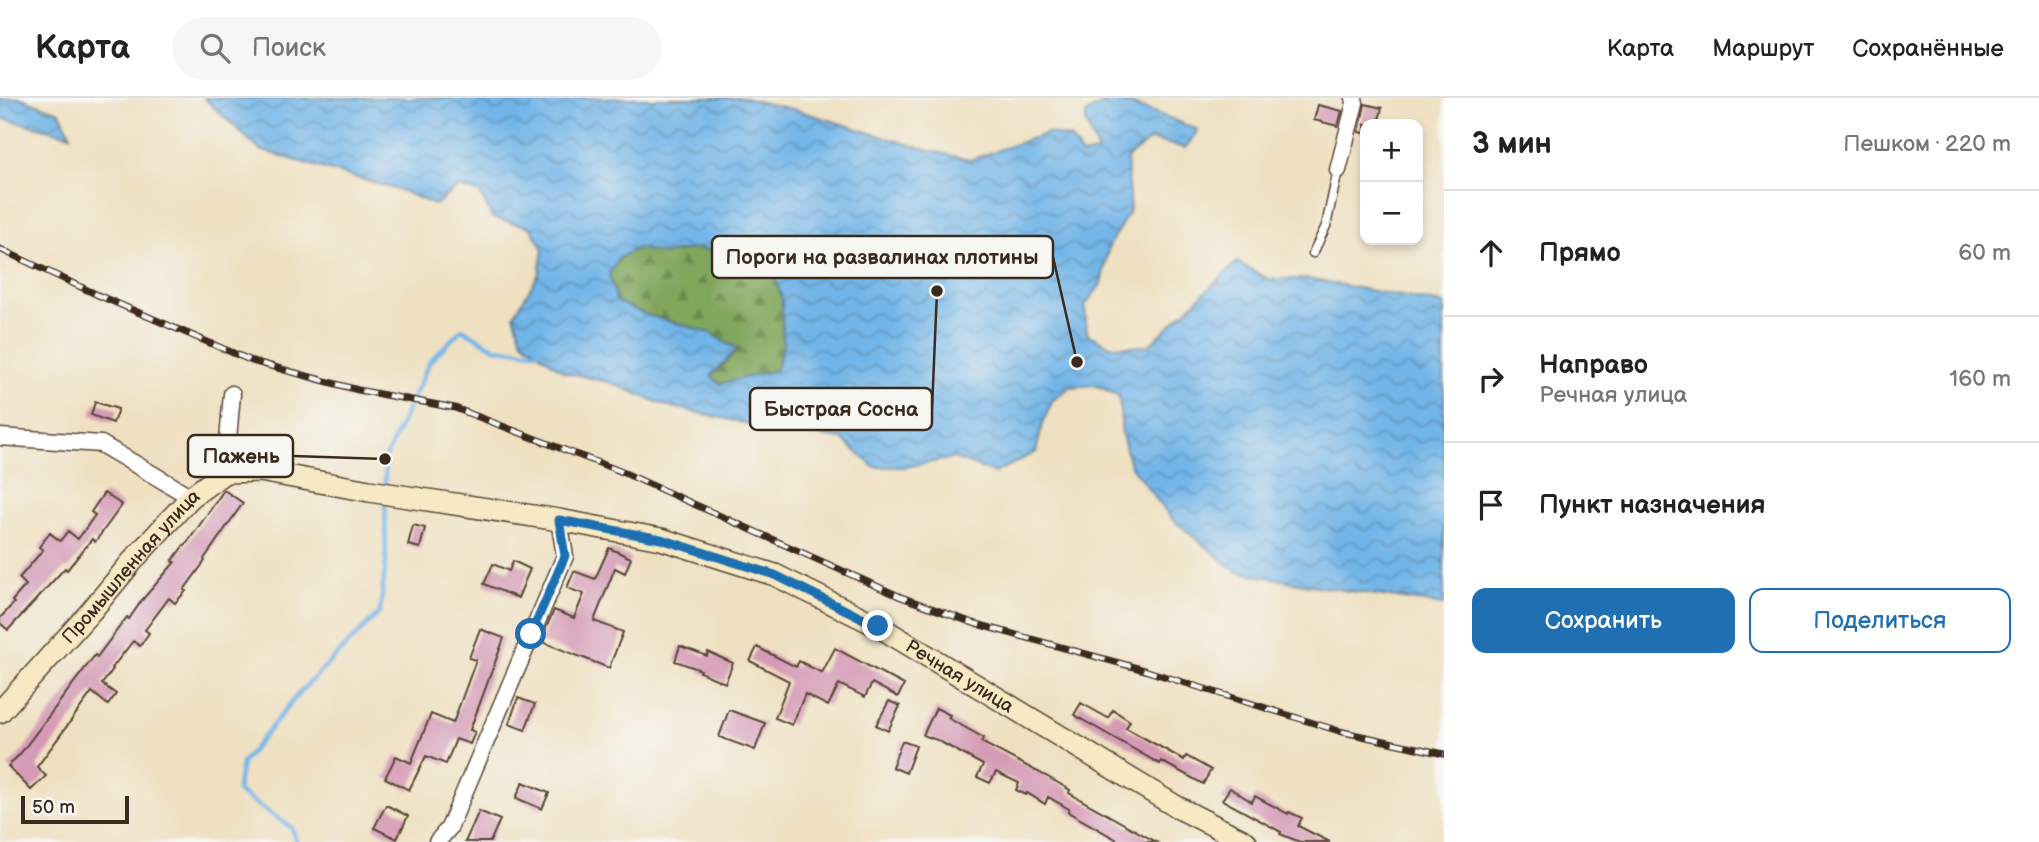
<!DOCTYPE html>
<html lang="ru">
<head>
<meta charset="utf-8">
<style>
	:root { --surface:#fff; --page:#f6f6f6; --text:#222; --muted:#767676; --line:#e0e0e0; --accent:#1f6fb2 }
	body { margin:0; font-family:"Balsamiq Sans",sans-serif; background:var(--page); color:var(--text) }
	.controls { position:absolute; right:21px; top:21px; display:grid; overflow:hidden; border-radius:14px; box-shadow:0 4px 10px #0003 }
	.controls button { width:63px; height:63px; display:grid; place-items:center; padding:0; border:0; border-bottom:2px solid var(--line); background:var(--surface); color:var(--text); font:35px sans-serif }
	.scale { position:absolute; left:21px; bottom:18px; width:108px; box-sizing:border-box; padding-left:7px; border:4px solid #3b2a1e; border-top:0; font-size:19px; line-height:24px; white-space:nowrap; color:#3b2a1e; -webkit-text-stroke:5px #f6f6f2; paint-order:stroke }
	.stop { position:absolute; width:21px; height:21px; margin:-16px; border:5px solid #1f6fb2; border-radius:50%; background:#fff }
	.stop.end { background:#1f6fb2; border-color:#fff; box-shadow:0 2px 7px #0008 }
	.list { margin:0; padding:0; list-style:none }
	h2 { display:flex; justify-content:space-between; align-items:center; height:91px; margin:0; padding:0 28px; font-size:30px }
	h2 small { font-size:23px; font-weight:400; color:var(--muted) }
	.list li { display:grid; grid-template-columns:46px 1fr auto; gap:21px; align-items:center; box-sizing:border-box; height:126px; padding:0 28px; border-top:2px solid var(--line) }
	.list b { display:block; font-size:26px; white-space:nowrap }
	.list p { margin:0; font-size:23px; white-space:nowrap; color:var(--muted) }
	.list em { font-size:23px; font-style:normal; color:var(--muted) }
	.actions { display:flex; gap:14px; padding:21px 28px }
	.actions a { flex:1; padding:16px 0; border:2px solid var(--accent); border-radius:14px; text-align:center; font-size:24px; color:var(--accent) }
	.actions .main { background:var(--accent); color:#fff }
	.icon { flex:none; width:38px; height:38px; fill:none; stroke:currentColor; stroke-width:2; stroke-linecap:round; stroke-linejoin:round }
	.map { position:relative; flex:none; width:1444px; height:744px; overflow:hidden }
	header { display:flex; align-items:center; gap:42px; box-sizing:border-box; height:98px; padding:0 35px; background:var(--surface); border-bottom:2px solid var(--line) }
	header strong { font-size:33px }
	nav { display:flex; gap:38px; margin-inline-start:auto; font-size:24px }
	.search { width:490px; height:63px; background:var(--page); display:flex; align-items:center; gap:18px; box-sizing:border-box; padding:0 24px; border-radius:38px; color:var(--muted); font-size:26px }
	main { display:flex }
	aside { flex:1; background:var(--surface) }
	.map>svg:first-child { display:block }
</style>
</head>
<body>
<header>
<strong>Карта</strong>
<div class="search"><svg class="icon" aria-label="search" viewBox="0 0 24 24"><circle cx="10" cy="10" r="6"/><path d="M15 15l6 6"/></svg>Поиск</div>
<nav><a>Карта</a><a>Маршрут</a><a>Сохранённые</a></nav>
</header>
<main>
<div class="map">
<svg width="1444" height="744" viewBox="0 0 1444 744">
	<defs>
		<pattern id="forest-firs" width="22" height="20" patternUnits="userSpaceOnUse" patternTransform="scale(1.75)"><rect width="22" height="20" fill="#81a75d"/><path d="M5 1l3.5 6h-7zM16 11l3.5 6h-7z" fill="#6b884c"/></pattern>
		<pattern id="water-waves" width="16" height="10" patternUnits="userSpaceOnUse" patternTransform="scale(1.75)"><rect width="16" height="10" fill="#72b5e8"/><path d="M0 5q4-4 8 0t8 0" fill="none" stroke="#5f93bb"/></pattern>
	</defs>
	<rect width="100%" height="100%" fill="#f6f6f2"/>
	<filter id="ink" filterUnits="userSpaceOnUse"><feTurbulence type="fractalNoise" baseFrequency=".0143" numOctaves="2"/><feDisplacementMap in="SourceGraphic" scale="14" xChannelSelector="R" yChannelSelector="G"/><feConvolveMatrix kernelMatrix="1 2 1 2 8 2 1 2 1" color-interpolation-filters="sRGB"/></filter>
	<filter id="wash" filterUnits="userSpaceOnUse"><feTurbulence type="fractalNoise" baseFrequency=".00686" numOctaves="4" result="noise"/><feDisplacementMap in="SourceGraphic" scale="28" xChannelSelector="R" yChannelSelector="G"/><feGaussianBlur stdDeviation="1.57" result="paint"/><feColorMatrix in="noise" values="0 0 0 0 0 0 0 0 0 0 0 0 0 0 0 0 0 1.4 0 .05"/><feComposite in="paint" operator="in"/></filter>
	<g filter="url(#wash)">
		<rect width="100%" height="100%" fill="#efe0c1"/>
		<path fill="url(#forest-firs)" stroke="#5e683e" stroke-width="2" d="M 637,150 L 664,156 L 697,150 L 731,156 L 771,167 L 782,200 L 783,249 L 776,272 L 720,286 L 711,278 L 726,264 L 738,250 L 724,244 L 711,235 L 647,217 L 617,204 L 608,176 L 619,160 Z"/>
		<path fill="url(#water-waves)" stroke="#567083" stroke-width="2" fill-rule="evenodd" d="M 0,0 L 21,0 L 60,14 L 71,37 L 0,20 Z
			M 204,0 L 649,0 L 653,2 L 657,0 L 745,0 L 796,12 L 924,51 L 970,62 L 1047,35 L 1070,40 L 1082,57 L 1098,54 L 1086,25 L 1086,15 L 1111,1 C 1142,8 1170,20 1198,32 L 1186,50 L 1150,42 L 1127,60 L 1130,112 L 1109,148 L 1101,186 L 1085,208 L 1087,236 L 1110,248 L 1148,248 L 1237,164 L 1268,181 L 1309,181 L 1444,206 L 1444,507 L 1303,486 L 1236,473 L 1172,421 L 1130,367 L 1122,336 L 1119,298 L 1095,287 L 1070,289 L 1052,303 L 1043,325 L 1036,354 L 995,375 L 954,360 L 905,369 L 874,369 L 842,341 L 766,330 L 664,307 L 609,284 L 564,274 L 522,242 L 514,217 L 539,176 L 543,151 L 530,129 L 492,120 L 480,95 L 458,89 L 435,107 L 402,93 L 260,52 ZM 637,150 L 664,156 L 697,150 L 731,156 L 771,167 L 782,200 L 783,249 L 776,272 L 720,286 L 711,278 L 738,250 L 724,244 L 711,235 L 647,217 L 617,204 L 609,176 L 619,160 Z"/>
		<g fill="none" stroke-linecap="round" stroke-linejoin="round">
			<path stroke="#72b5e8" stroke-width="4.5" d="M 385,390 L 385,361 L 430,263 L 462,231 L 495,250 L 537,254 L 540,249
				M 296,744 L 292,730 L 237,693 L 242,665 L 299,595 L 380,514 L 386,463 L 385,402"/>
		</g>
		<g id="blocks">
			<path fill="#d59bb6" d="M 1365,6 L 1382,10 L 1378,26 L 1365,26 L 1365,35 L 1359,34 Z
				M 1318,7 L 1342,13 L 1338,28 L 1314,22 Z
				M 95,304 L 118,311 L 113,325 L 91,317 Z
				M 224,392 L 243,405 L 204,461 L 205,463 L 184,492 L 186,493 L 175,505 L 169,500 L 145,532 L 149,535 L 140,548 L 133,543 L 112,570 L 113,571 L 102,586 L 116,596 L 108,607 L 92,594 L 37,669 L 46,678 L 31,692 L 8,668 L 20,656 L 95,557 L 97,559 L 127,519 L 129,521 L 142,502 L 175,464 L 172,463 L 184,447 L 185,448 Z
				M 104,395 L 122,407 L 95,444 L 92,441 L 67,472 L 65,470 L 8,532 L 0,525 L 0,520 L 14,505 L 12,503 L 26,487 L 19,480 L 43,452 L 39,449 L 50,435 L 60,443 L 68,433 L 78,441 L 95,417 L 91,414 Z
				M 413,427 L 425,430 L 420,450 L 408,447 Z
				M 609,450 L 631,460 L 625,475 L 615,470 L 594,523 L 623,534 L 609,570 L 540,543 L 554,512 L 574,520 L 584,496 L 567,490 L 574,473 L 595,481 Z
				M 513,463 L 530,471 L 518,500 L 484,486 L 493,466 L 509,473 Z
				M 480,531 L 504,540 L 470,632 L 475,634 L 470,646 L 456,641 L 446,666 L 426,658 L 409,692 L 385,680 L 396,658 L 411,665 L 431,616 L 453,625 L 476,562 L 469,560 Z
				M 680,548 L 707,558 L 708,554 L 733,565 L 725,585 L 700,574 L 701,572 L 675,563 Z
				M 757,549 L 796,569 L 799,563 L 822,575 L 835,550 L 904,587 L 898,599 L 872,585 L 865,599 L 839,586 L 828,608 L 805,596 L 792,627 L 775,620 L 789,583 L 750,563 Z
				M 518,600 L 535,606 L 525,632 L 509,626 Z
				M 889,603 L 900,608 L 888,633 L 876,627 Z
				M 1081,605 L 1108,620 L 1113,612 L 1130,623 L 1126,630 L 1184,662 L 1186,658 L 1211,672 L 1203,686 L 1161,663 L 1160,666 L 1074,617 Z
				M 936,610 L 950,617 L 948,620 L 984,640 L 981,644 L 1048,679 L 1070,692 L 1069,695 L 1156,744 L 1121,744 L 1068,714 L 1069,711 L 1048,699 L 1045,706 L 1027,695 L 1026,697 L 1016,692 L 1019,685 L 996,674 L 990,685 L 977,679 L 983,667 L 937,642 L 923,637 Z
				M 729,612 L 765,625 L 755,652 L 719,639 Z
				M 902,643 L 916,648 L 906,675 L 892,669 Z
				M 523,684 L 549,695 L 542,711 L 516,700 Z
				M 1230,690 L 1252,704 L 1255,698 L 1288,716 L 1289,714 L 1302,720 L 1298,728 L 1330,744 L 1300,744 L 1280,736 L 1281,734 L 1222,702 Z
				M 386,707 L 408,718 L 397,741 L 374,730 Z
				M 479,713 L 500,722 L 490,744 L 465,744 Z"/>
		</g>
	</g>
	<g filter="url(#ink)">
		<use href="#blocks" fill-opacity="0" stroke="#564536" stroke-width="2"/>
		<g fill="none" stroke-linecap="round" stroke-linejoin="round">
			<defs>
				<path id="lane" d="M 1313,155 L 1326,128 L 1338,72"/>
				<path id="street" d="M 1338,72 L 1355,5 L 1354,0
					M 0,339 L 101,346 L 191,399
					M 225,374 L 232,296
					M 437,744 L 449,730 L 565,458 L 559,422"/>
				<g id="secondary">
					<path id="s1" d="M 0,614 L 92,512 L 135,460 L 191,399 L 225,374 L 260,373 L 369,393 L 559,422 L 661,441 L 775,477 L 878,528 L 1177,709 L 1246,744"/>
				</g>
			</defs>
			<use href="#lane" stroke="#564536" stroke-width="11"/>
			<use href="#street" stroke="#564536" stroke-width="19"/>
			<use href="#secondary" stroke="#564536" stroke-width="24"/>
			<use href="#lane" stroke="#fff" stroke-width="8"/>
			<use href="#street" stroke="#fff" stroke-width="16"/>
			<use href="#secondary" stroke="#f7e9c3" stroke-width="21"/>
			<defs>
				<path id="rail" d="M 0,151 L 100,198 L 252,263 L 358,292 L 455,310 L 620,373 L 901,499 L 973,525 L 1141,571 L 1339,633 L 1444,656"/>
			</defs>
			<use href="#rail" stroke="#3b2a1e" stroke-width="7"/>
			<use href="#rail" stroke="#f6f6f2" stroke-width="4.5" stroke-dasharray="13" stroke-linecap="butt"/>
		</g>
	</g>
	<g fill="none" stroke-linecap="round" stroke-linejoin="round" filter="url(#ink)">
		<path stroke="#1f6fb2" stroke-width="9" d="M 531,536 L 565,458 L 559,422 L 661,441 L 775,477 L 878,528"/>
	</g>
	<g text-anchor="middle" stroke-width="5" stroke-linejoin="round" paint-order="stroke">
		<g font-size="19" fill="#3b2a1e" stroke="#f6f6f2">
			<text dy="7" stroke="none"><textPath href="#s1" startOffset="196">Промышленная улица</textPath></text>
			<text dy="7" stroke="none"><textPath href="#s1" startOffset="1102">Речная улица</textPath></text>
		</g>
	</g>
	<path fill="none" stroke="#3b2a1e" stroke-width="2.5" d="M1077 264L1053 159M937 193L932 311M385 361L293 358"/>
	<g fill="#3b2a1e" stroke="#f6f6f2" stroke-width="2.5">
		<circle cx="1077" cy="264" r="7"/>
		<circle cx="937" cy="193" r="7"/>
		<circle cx="385" cy="361" r="7"/>
	</g>
	<g fill="#f6f6f2" stroke="#3b2a1e" stroke-width="2.5">
		<rect x="712" y="138" width="341" height="42" rx="7"/>
		<rect x="750" y="290" width="182" height="42" rx="7"/>
		<rect x="188" y="337" width="105" height="42" rx="7"/>
	</g>
	<g font-size="21" text-anchor="middle" font-weight="bold" fill="#3b2a1e">
		<text x="882" y="166">Пороги на развалинах плотины</text>
		<text x="841" y="318">Быстрая Сосна</text>
		<text x="241" y="365">Пажень</text>
	</g>
</svg>
<div class="controls">
<button>+</button>
<button>−</button>
</div>
<div class="scale">50 m</div>
<div class="stop" style="left:531px;top:536px"></div>
<div class="stop end" style="left:878px;top:528px"></div>
</div>
<aside>
<h2>3 мин<small>Пешком · 220 m</small></h2>
<ul class="list">
<li><svg class="icon" aria-label="ahead" viewBox="0 0 24 24"><path d="M12 20V5M6 11l6-6 6 6"/></svg><div><b>Прямо</b></div><em>60 m</em></li>
<li><svg class="icon" aria-label="right" viewBox="0 0 24 24"><path d="M7 20v-9h11M14 6l5 5-5 5"/></svg><div><b>Направо</b><p>Речная улица</p></div><em>160 m</em></li>
<li><svg class="icon" aria-label="arrive" viewBox="0 0 24 24"><path d="M6 21V4h12l-3 4 3 4H6"/></svg><div><b>Пункт назначения</b></div></li>
</ul>
<div class="actions"><a class="main">Сохранить</a><a>Поделиться</a></div>
</aside>
</main>
</body>
</html>
